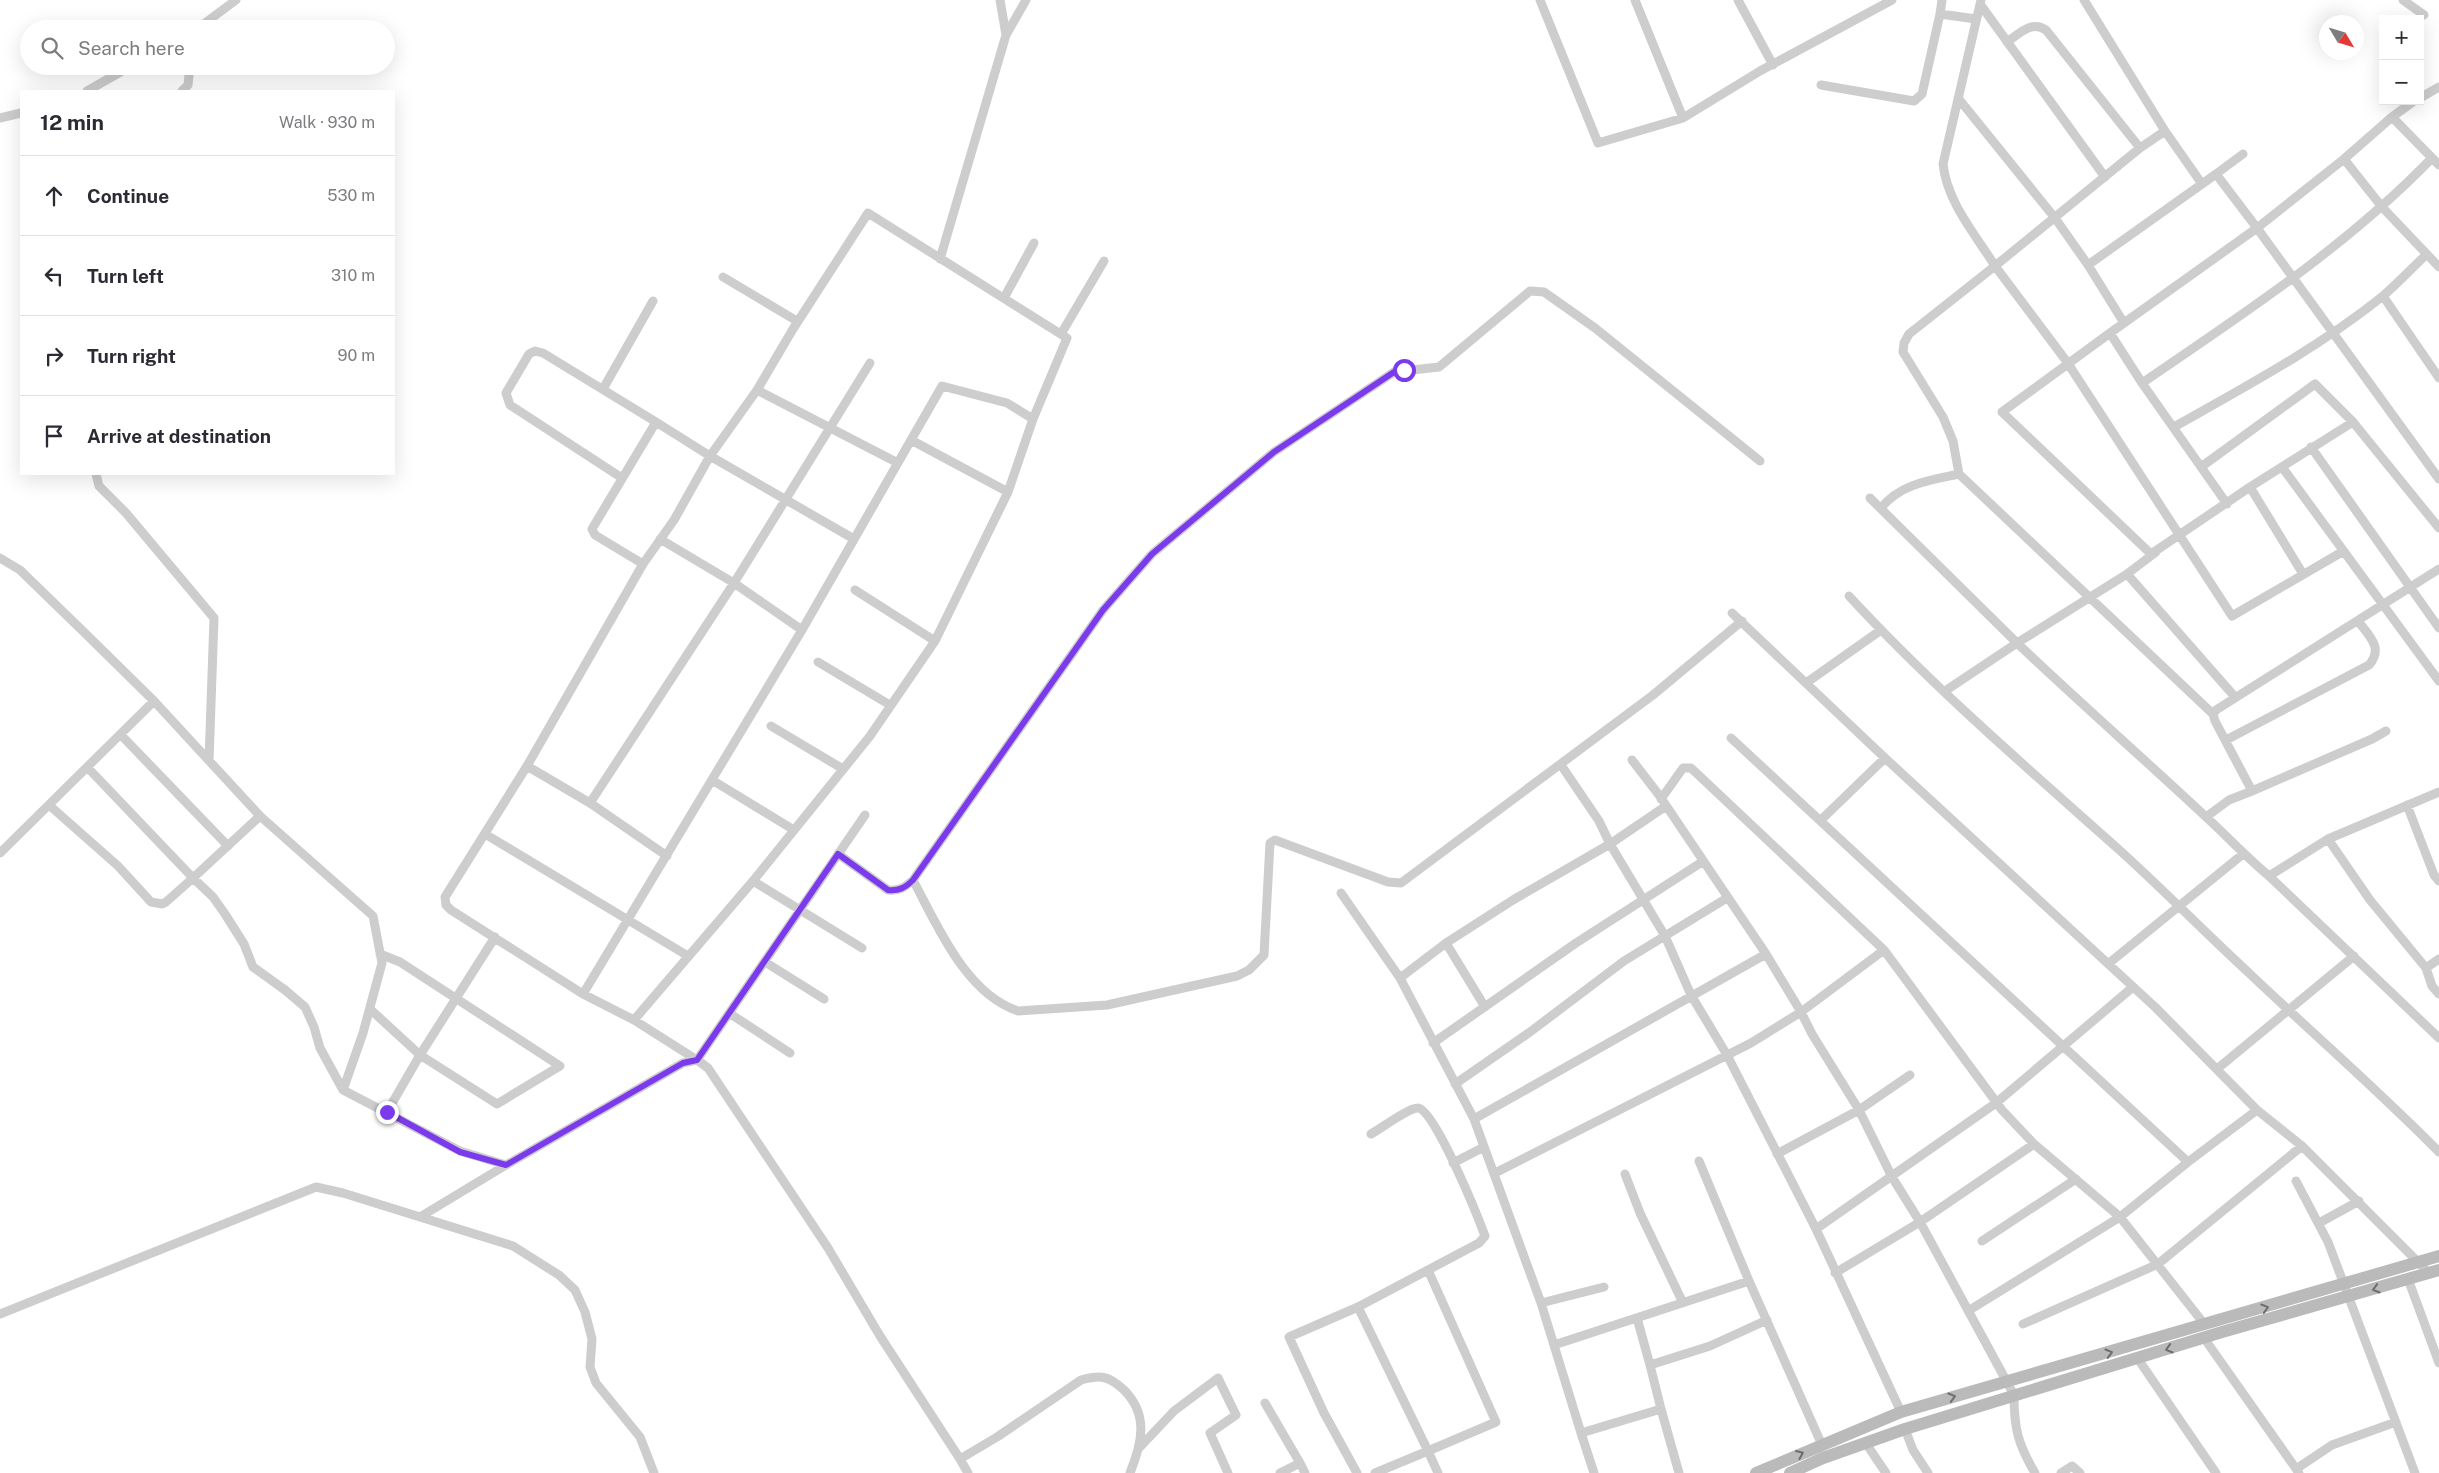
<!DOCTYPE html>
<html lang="en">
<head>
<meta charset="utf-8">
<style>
	:root { --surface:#fff; --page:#f7f7f7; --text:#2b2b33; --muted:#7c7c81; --line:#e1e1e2 }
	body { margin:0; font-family:"Public Sans",sans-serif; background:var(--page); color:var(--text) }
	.controls { position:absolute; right:15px; top:15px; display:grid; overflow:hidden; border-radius:0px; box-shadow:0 5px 20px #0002 }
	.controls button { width:45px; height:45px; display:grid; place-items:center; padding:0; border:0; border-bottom:1px solid var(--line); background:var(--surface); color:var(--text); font:25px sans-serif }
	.compass { position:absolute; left:2319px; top:15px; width:45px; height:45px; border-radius:50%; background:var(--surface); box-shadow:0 5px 20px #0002; rotate:128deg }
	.stop { position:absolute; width:15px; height:15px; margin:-11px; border:4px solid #7c3aed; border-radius:50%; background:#fff }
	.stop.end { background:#7c3aed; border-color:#fff; box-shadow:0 1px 5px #0008 }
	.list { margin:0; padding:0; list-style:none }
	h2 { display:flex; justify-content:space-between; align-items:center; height:65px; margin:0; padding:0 20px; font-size:21px }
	h2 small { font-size:16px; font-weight:400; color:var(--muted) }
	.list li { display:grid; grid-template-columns:32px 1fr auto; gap:15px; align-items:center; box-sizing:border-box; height:80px; padding:0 20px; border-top:1px solid var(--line) }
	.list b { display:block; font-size:19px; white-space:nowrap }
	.list em { font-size:16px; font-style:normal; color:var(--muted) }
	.icon { flex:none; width:28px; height:28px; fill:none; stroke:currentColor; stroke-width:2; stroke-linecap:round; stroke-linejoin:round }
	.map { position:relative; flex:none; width:2439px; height:1473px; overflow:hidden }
	.search { position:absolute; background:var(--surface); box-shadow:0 5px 20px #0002; left:20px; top:20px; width:375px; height:55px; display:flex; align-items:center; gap:12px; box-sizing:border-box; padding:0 18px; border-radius:28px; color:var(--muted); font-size:19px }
	.panel { position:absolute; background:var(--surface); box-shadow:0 5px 20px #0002; left:20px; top:90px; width:375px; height:385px; border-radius:0px }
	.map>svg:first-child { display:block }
</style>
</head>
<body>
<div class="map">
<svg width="2439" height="1473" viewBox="0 0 2439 1473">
	<rect width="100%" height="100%" fill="#fff"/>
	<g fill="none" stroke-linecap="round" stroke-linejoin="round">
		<path stroke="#cdcdcd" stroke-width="9" d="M 1000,0 L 1006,35
			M 1540,0 L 1598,143 L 1683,118 L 1760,71 L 1892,0
			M 1635,0 L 1683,118
			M 1738,0 L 1773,65
			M 1981,0 L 1943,164 C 1947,202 1975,234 1995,266 L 1909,334 L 1904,343 L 1903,352 L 1943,417 L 1953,441 L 1959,474 L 2213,714
			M 2084,0 L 2165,131 L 2202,184 L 2216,174 L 2257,228 L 2344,159 L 2382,207 L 2439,267
			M 2403,0 L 2424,15
			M 1980,4 L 2105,177
			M 1940,14 L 1942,0
			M 197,29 L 236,0
			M 2007,42 C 2019,34 2031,20 2046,30 L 2140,148
			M 1821,85 L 1914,101 L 1922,94 L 1940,14 L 1976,19
			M 87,91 L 131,66
			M 182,91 L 188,85 L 190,66
			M 1958,98 L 2055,218 L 2088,265
			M 2420,98 L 2439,87
			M 2392,117 L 2414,101
			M 0,118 L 21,113
			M 2165,131 L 2140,148 L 1995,266 L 2067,362 L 2232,616 L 2342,552
			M 2344,159 L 2392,117 L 2439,165
			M 2216,174 L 2243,154
			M 940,259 L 1006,35 L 1026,0
			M 723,277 L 797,321
			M 2383,296 L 2439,378
			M 1004,298 L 1034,243
			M 2124,323 L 2088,265 L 2202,184
			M 2110,333 L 2002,412 L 2151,554 L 2250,487 L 2353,422
			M 1061,334 L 1104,261
			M 2142,383 C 2243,314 2346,247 2432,158
			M 603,389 L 653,301
			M 757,390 L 898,463
			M 2174,427 C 2245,387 2318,348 2383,296 C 2398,283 2412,268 2427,254
			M 911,440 L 1008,492
			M 2311,447 L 2439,628
			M 2201,467 L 2315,384 L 2353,422 L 2439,528
			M 2282,467 L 2439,681
			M 96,474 L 99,486 L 126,513 L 214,618 L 209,761
			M 622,478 L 510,405 L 506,393 L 529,354 L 535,351 L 543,353 L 656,422
			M 2250,487 L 2303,574
			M 1870,498 L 2017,643 L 1945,691
			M 2227,504 L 2142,383 L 2110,333 L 2257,228 L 2439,479
			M 1881,508 C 1900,484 1930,480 1959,474
			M 660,539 L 734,583 L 802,630
			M 2156,552 L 2127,574 L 2235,697
			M 0,558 L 20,570 L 91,639 L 154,701 L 260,816 L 373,916 L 382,963 L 363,1033 L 343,1090 L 460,1151 L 506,1165 L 683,1063 L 697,1060 L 708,1068 L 828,1248 L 880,1336 L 960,1459 L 997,1437 L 1081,1380 C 1100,1375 1108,1375 1124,1390 C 1149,1415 1142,1443 1130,1473
			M 643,564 L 595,535 L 592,529 L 656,422 L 710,456 L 854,539
			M 2127,574 L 2017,643 C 2079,702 2143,758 2205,816 C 2227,836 2246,857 2269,876 L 2439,1038
			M 855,590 L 935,641
			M 1849,596 C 1932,686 2025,766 2116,847 C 2162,888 2204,932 2249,973 C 2312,1033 2378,1090 2439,1152
			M 1732,613 L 1885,758 L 2155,1007 L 2257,1110 L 2188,1162
			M 818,662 L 890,705
			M 1806,683 L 1881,630
			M 771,726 L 843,769
			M 121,735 L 228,846
			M 1731,738 L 2188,1162 L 2120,1217 L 2205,1325
			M 2226,740 L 2369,665 C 2384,648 2369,636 2358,621
			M 1632,760 L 1659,795 L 1766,954 L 1801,1012 L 1812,1034 L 1859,1110 L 1892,1177 L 1920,1222 L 2014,1395 C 2014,1429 2018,1444 2035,1473
			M 1561,765 L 1599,821 L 1610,844 L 1665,936 L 1691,995 L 1727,1055 L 1816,1229 L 1901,1412
			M 527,766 L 590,803
			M 88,768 L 193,878 L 260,816
			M 712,780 L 794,830
			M 2252,791 L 2372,739 L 2386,731
			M 1661,799 L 1683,768 L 1691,768 L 1884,950 L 2002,1110 L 2034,1144 L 2120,1217 L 1968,1311
			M 49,805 L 118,866 L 151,902 L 162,904 L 166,902 L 193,878 L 213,897 L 225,914 L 244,944 L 253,967 L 285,990 L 305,1007 L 314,1027 L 320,1048 L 343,1090
			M 2407,805 L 2434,875 L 2439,881
			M 2206,817 L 2229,800 L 2252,791 L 2215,721 L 2213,714 L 2216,710 L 2439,569
			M 1821,820 L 1885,758
			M 485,834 L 688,956
			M 2328,839 L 2370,900 L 2426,968
			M 0,853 L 154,701
			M 838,854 L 888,890 C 899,891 904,888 913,880 L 1103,610 L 1152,554 L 1274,452 L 1394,372 L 1439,367 L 1530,291 L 1544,292 L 1595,328 L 1760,461
			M 667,856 L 590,803 L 734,583 L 870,363
			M 2269,876 L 2328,839 L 2439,792
			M 913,880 C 937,925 966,994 1018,1011 L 1107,1005 L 1237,976 L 1249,970 L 1264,955 L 1270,843 L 1275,840 L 1388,882 L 1401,883 L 1653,695 L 1742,621
			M 753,881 L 862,948
			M 1341,893 L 1400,978 L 1474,1119 L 1541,1303 L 1581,1433 L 1661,1409 L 1679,1473
			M 1446,943 L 1485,1007
			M 2439,959 L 2426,968 L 2432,986 L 2439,994
			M 765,962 L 824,999
			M 2108,964 L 2243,854
			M 1400,978 L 1446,943 L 1513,900 L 1610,844 L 1666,806
			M 583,994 L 634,1020 L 753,881 L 870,736 L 935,641 L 1008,492 L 1033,419 L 1067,338 L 868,213 L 793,329 L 757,390 L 710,456 L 674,520 L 643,564 L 527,766 L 445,897 L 446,905 L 451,910 L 583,994 L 802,630 L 942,386 L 1007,403 L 1033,419
			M 370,1009 L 420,1055 L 497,1104 L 560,1066 L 400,962 L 380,954
			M 729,1013 L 790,1053
			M 634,1020 L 697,1060 L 865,815
			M 1433,1043 L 1576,943 L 1702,862
			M 2217,1069 L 2354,956
			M 1455,1084 L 1530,1032 L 1624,961 L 1727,898
			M 2257,1110 L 2302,1146
			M 387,1112 L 420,1055 L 495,937
			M 1474,1119 L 1766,954
			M 1371,1134 C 1382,1128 1408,1108 1418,1108 C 1434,1108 1478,1217 1485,1236 L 1479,1243 L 1358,1307 L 1428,1451 L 1496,1422 L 1428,1270
			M 1777,1154 L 1859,1110 L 1910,1075
			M 1699,1161 L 1749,1281
			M 1453,1163 L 1484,1147
			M 1495,1173 L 1751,1043 L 1801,1012 L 1884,950
			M 1625,1174 L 1640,1213 L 1683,1303
			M 2296,1181 L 2328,1242 L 2415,1473
			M 420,1217 L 506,1165
			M 2319,1223 L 2359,1201
			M 1816,1229 L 1996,1103 L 2133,987
			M 1982,1241 L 2076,1179
			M 1835,1273 L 1920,1222 L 2034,1144
			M 2408,1279 L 2439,1363
			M 1541,1303 L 1604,1287
			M 0,1314 L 316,1187 L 343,1193 L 513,1246 L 559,1275 L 575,1290 L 585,1312 L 592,1339 L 590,1367 L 596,1383 L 640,1437 L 654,1473
			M 1637,1318 L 1650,1365
			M 2023,1324 L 2158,1264 L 2302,1146 L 2429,1273
			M 2204,1338 L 2299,1473
			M 1554,1345 L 1749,1281 L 1822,1445
			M 2138,1359 L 2216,1473
			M 1265,1403 L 1300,1463
			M 1661,1409 L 1650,1365 L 1710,1346 L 1767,1320
			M 1905,1429 L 1913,1450 L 1928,1473
			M 1581,1433 L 1594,1473
			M 1865,1442 L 1886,1473
			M 1140,1447 L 1174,1411 L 1218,1378 L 1236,1415 L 1210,1433 L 1228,1473
			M 960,1459 L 968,1473
			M 2296,1469 L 2332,1445 L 2396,1422
			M 1280,1473 L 1300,1463 L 1305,1473
			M 1357,1473 L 1324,1413 L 1289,1337 L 1358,1307
			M 1375,1473 L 1428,1451 L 1438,1473
			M 2061,1473 L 2072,1466 L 2080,1473"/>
		<path stroke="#bababa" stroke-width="12" d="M 1756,1473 L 1901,1412 L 2439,1256
			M 1790,1473 L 1823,1458 L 1905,1429 L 2222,1332 L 2439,1270"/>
	</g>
	<defs><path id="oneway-chevron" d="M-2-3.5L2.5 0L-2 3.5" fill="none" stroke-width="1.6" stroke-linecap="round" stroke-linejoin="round" transform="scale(1.25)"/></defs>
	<g stroke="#6e6e6e">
		<use href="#oneway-chevron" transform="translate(2376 1289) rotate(163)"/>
		<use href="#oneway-chevron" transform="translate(2265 1308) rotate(-17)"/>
		<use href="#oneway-chevron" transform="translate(2169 1349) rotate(163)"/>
		<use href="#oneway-chevron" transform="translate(2109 1353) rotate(-16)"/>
		<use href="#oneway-chevron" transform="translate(1952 1397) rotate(-16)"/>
		<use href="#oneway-chevron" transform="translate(1800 1454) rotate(-23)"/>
	</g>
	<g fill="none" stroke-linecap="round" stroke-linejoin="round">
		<path stroke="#7c3aed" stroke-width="6" d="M 387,1112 L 460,1152 L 506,1165 L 683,1063 L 697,1060 L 838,854 L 888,890 C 899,891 905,888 913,880 L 1103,610 L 1152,554 L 1274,452 L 1394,372 L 1404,370"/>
	</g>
</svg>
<div class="controls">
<button>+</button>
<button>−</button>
</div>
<svg class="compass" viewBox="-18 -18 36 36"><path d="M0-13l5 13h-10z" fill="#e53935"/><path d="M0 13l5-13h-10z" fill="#7c7c81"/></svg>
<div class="stop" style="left:1404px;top:370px"></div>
<div class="stop end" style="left:387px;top:1112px"></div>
<div class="search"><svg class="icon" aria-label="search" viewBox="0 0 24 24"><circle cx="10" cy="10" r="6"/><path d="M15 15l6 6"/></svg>Search here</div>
<section class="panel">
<h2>12 min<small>Walk · 930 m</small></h2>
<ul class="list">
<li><svg class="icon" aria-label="ahead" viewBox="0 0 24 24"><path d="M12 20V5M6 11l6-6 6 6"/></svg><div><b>Continue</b></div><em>530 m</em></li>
<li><svg class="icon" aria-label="left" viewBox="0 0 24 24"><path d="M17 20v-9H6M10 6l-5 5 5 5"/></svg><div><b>Turn left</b></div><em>310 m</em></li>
<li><svg class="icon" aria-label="right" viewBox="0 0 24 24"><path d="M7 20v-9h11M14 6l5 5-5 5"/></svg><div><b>Turn right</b></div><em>90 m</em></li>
<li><svg class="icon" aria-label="arrive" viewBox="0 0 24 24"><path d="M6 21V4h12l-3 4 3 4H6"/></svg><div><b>Arrive at destination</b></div></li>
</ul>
</section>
</div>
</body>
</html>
